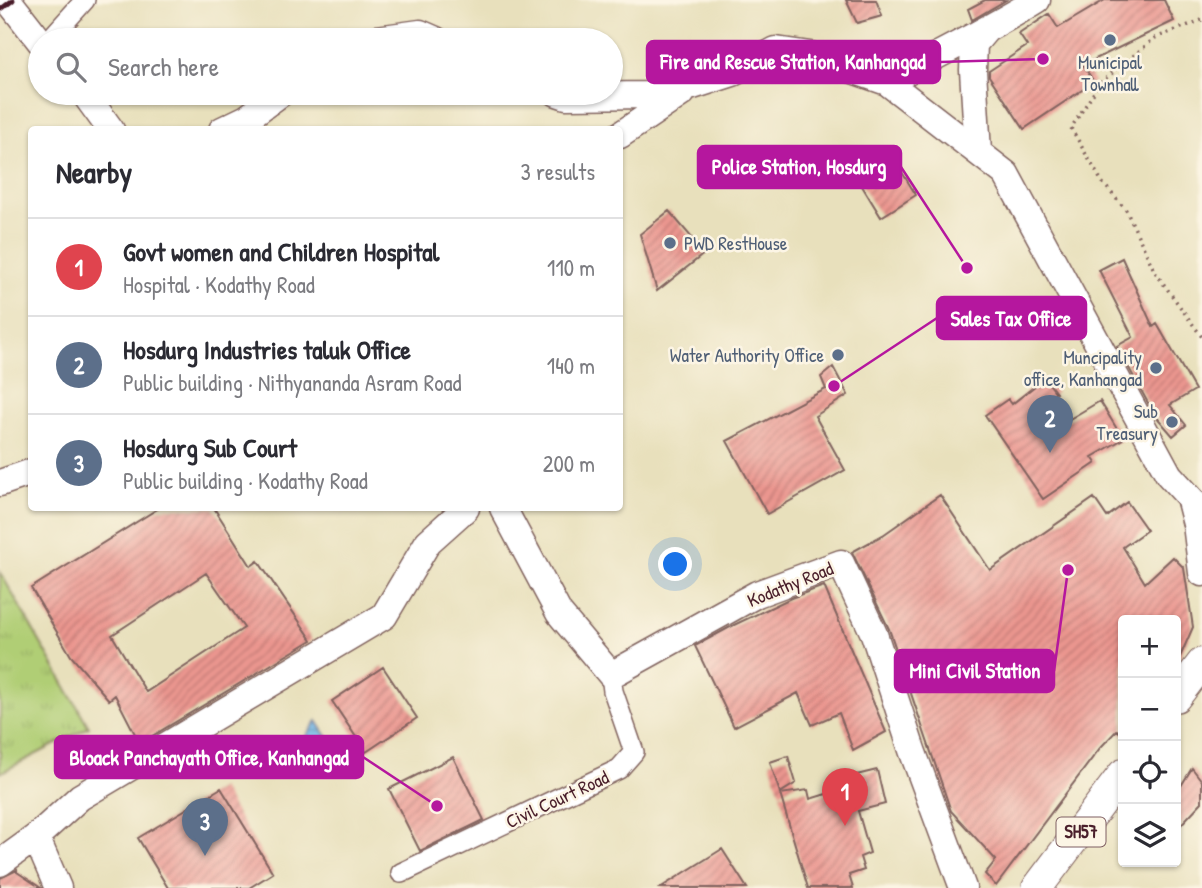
<!DOCTYPE html>
<html lang="en">
<head>
<meta charset="utf-8">
<style>
	:root { --surface:#fff; --page:#f7f7f7; --text:#2b2b33; --muted:#7c7c81; --line:#e1e1e2; --accent:#db2777 }
	body { margin:0; font-family:"Patrick Hand",sans-serif; background:var(--page); color:var(--text) }
	.controls { position:absolute; right:21px; bottom:21px; display:grid; overflow:hidden; border-radius:7px; box-shadow:0 2px 5px #0004 }
	.controls button { width:63px; height:63px; display:grid; place-items:center; padding:0; border:0; border-bottom:2px solid var(--line); background:var(--surface); color:var(--text); font:35px sans-serif }
	.you { position:absolute; left:676px; top:565px; width:24px; height:24px; margin:-18px; border:5px solid #fff; border-radius:50%; background:#1a73e8; box-shadow:0 0 0 10px #1a73e833 }
	.badge { display:grid; place-items:center; width:46px; height:46px; border-radius:50%; background:var(--accent); color:#fff; font-size:23px; font-weight:700 }
	.pin { position:absolute; translate:-50% -58px; filter:drop-shadow(0 2px 4px #0008) }
	.pin::after { content:''; position:absolute; top:37px; width:24px; height:21px; background:inherit; clip-path:polygon(0 0,100% 0,50% 100%) }
	.list { margin:0; padding:0; list-style:none }
	h2 { display:flex; justify-content:space-between; align-items:center; height:91px; margin:0; padding:0 28px; font-size:30px }
	h2 small { font-size:23px; font-weight:400; color:var(--muted) }
	.list li { display:grid; grid-template-columns:46px 1fr auto; gap:21px; align-items:center; box-sizing:border-box; height:98px; padding:0 28px; border-top:2px solid var(--line) }
	.list b { display:block; font-size:26px; white-space:nowrap }
	.list p { margin:0; font-size:23px; white-space:nowrap; color:var(--muted) }
	.list em { font-size:23px; font-style:normal; color:var(--muted) }
	.icon { flex:none; width:38px; height:38px; fill:none; stroke:currentColor; stroke-width:2; stroke-linecap:round; stroke-linejoin:round }
	.map { position:relative; flex:none; width:1202px; height:888px; overflow:hidden }
	.search { position:absolute; background:var(--surface); box-shadow:0 2px 5px #0004; left:28px; top:28px; width:595px; height:77px; display:flex; align-items:center; gap:18px; box-sizing:border-box; padding:0 24px; border-radius:38px; color:var(--muted); font-size:26px }
	.panel { position:absolute; background:var(--surface); box-shadow:0 2px 5px #0004; left:28px; top:126px; width:595px; height:385px; border-radius:7px }
	.map>svg:first-child { display:block }
</style>
</head>
<body>
<div class="map">
<svg width="1202" height="888" viewBox="0 0 1202 888">
	<defs>
		<pattern id="park-tufts" width="24" height="20" patternUnits="userSpaceOnUse" patternTransform="scale(1.75)"><rect width="24" height="20" fill="#b0ce75"/><path d="M3 7l-1-3M5 7V3M7 7l1-3M15 17l-1-3M17 17v-4M19 17l1-3" fill="none" stroke="#99b065"/></pattern>
		<pattern id="water-rules" width="6" height="5" patternUnits="userSpaceOnUse" patternTransform="scale(1.75)"><rect width="6" height="5" fill="#70b6e7"/><path d="M0 2.5h6" fill="none" stroke="#5e93bb"/></pattern>
		<pattern id="building-hatch" width="6" height="6" patternUnits="userSpaceOnUse" patternTransform="scale(1.75)"><rect width="6" height="6" fill="#eb968f"/><path d="M-1 1l2-2M0 6l6-6M5 7l2-2" fill="none" stroke="#c07a75"/></pattern>
	</defs>
	<rect width="100%" height="100%" fill="#fcf5e5"/>
	<filter id="ink" filterUnits="userSpaceOnUse"><feTurbulence type="fractalNoise" baseFrequency=".0143" numOctaves="2"/><feDisplacementMap in="SourceGraphic" scale="14" xChannelSelector="R" yChannelSelector="G"/><feConvolveMatrix kernelMatrix="1 2 1 2 8 2 1 2 1" color-interpolation-filters="sRGB"/></filter>
	<filter id="wash" filterUnits="userSpaceOnUse"><feTurbulence type="fractalNoise" baseFrequency=".00686" numOctaves="4" result="noise"/><feDisplacementMap in="SourceGraphic" scale="28" xChannelSelector="R" yChannelSelector="G"/><feGaussianBlur stdDeviation="1.57" result="paint"/><feColorMatrix in="noise" values="0 0 0 0 0 0 0 0 0 0 0 0 0 0 0 0 0 1.4 0 .05"/><feComposite in="paint" operator="in"/></filter>
	<g filter="url(#wash)">
		<rect width="100%" height="100%" fill="#e8e0bc"/>
		<path fill="url(#park-tufts)" stroke="#7d7650" stroke-width="2" d="M 0,572 L 89,727 L 0,773 Z"/>
		<path fill="url(#water-rules)" stroke="#5d6a89" stroke-width="2" d="M 317,721 L 344,762 L 323,768 L 306,736 Z"/>
		<g id="blocks">
			<path fill="url(#building-hatch)" fill-rule="evenodd" d="M 846,0 L 876,0 L 882,16 L 857,23 Z
				M 985,0 L 1006,0 L 972,20 L 968,9 Z
				M 1105,0 L 1164,0 L 1174,21 L 1083,65 L 1094,82 L 1024,129 L 989,76 L 989,71 L 1027,46 L 1019,34 L 1049,14 L 1058,28 Z
				M 894,159 L 916,195 L 881,217 L 859,181 Z
				M 669,211 L 705,253 L 657,291 L 640,234 Z
				M 1122,258 L 1153,327 L 1157,324 L 1195,390 L 1170,405 L 1186,425 L 1173,436 L 1154,414 L 1117,346 L 1133,337 L 1099,270 Z
				M 833,367 L 848,395 L 815,416 L 845,470 L 767,514 L 727,441 L 826,389 L 821,377 Z
				M 1045,378 L 1056,393 L 1052,396 L 1068,420 L 1100,401 L 1123,439 L 1092,457 L 1096,463 L 1043,499 L 985,415 L 1008,399 L 1012,404 Z
				M 940,495 L 990,570 L 1094,498 L 1107,517 L 1127,502 L 1147,530 L 1123,547 L 1145,583 L 1173,557 L 1184,568 L 1193,627 L 1176,666 L 1176,620 L 1123,620 L 1123,735 L 1117,730 L 1100,748 L 996,886 L 985,874 L 996,860 L 951,811 L 889,629 L 852,552 L 883,535 Z
				M 159,508 L 214,508 L 251,566 L 258,561 L 312,640 L 142,742 L 136,736 L 115,695 L 109,700 L 71,656 L 31,588 ZM 206,573 L 244,628 L 146,692 L 112,635 Z
				M 824,586 L 886,732 L 853,750 L 839,713 L 812,725 L 798,693 L 734,727 L 695,646 L 734,625 L 791,598 Z
				M 383,667 L 417,718 L 366,752 L 332,701 Z
				M 788,756 L 796,783 L 780,793 L 770,762 Z
				M 453,757 L 484,820 L 420,851 L 389,789 Z
				M 1192,768 L 1202,781 L 1202,802 L 1176,830 L 1176,794 Z
				M 877,770 L 885,804 L 858,811 L 870,853 L 860,857 L 864,870 L 849,875 L 853,888 L 808,888 L 780,794 L 808,790 L 810,799 L 846,788 L 844,778 Z
				M 221,788 L 273,873 L 249,888 L 168,888 L 138,838 Z
				M 722,849 L 747,888 L 660,888 Z
				M 17,870 L 17,872 L 41,888 L 0,888 L 0,878 Z"/>
		</g>
	</g>
	<g filter="url(#ink)">
		<use href="#blocks" fill-opacity="0" stroke="#81635e" stroke-width="2"/>
		<g fill="none" stroke-linecap="round" stroke-linejoin="round">
			<defs>
				<path id="street" d="M 49,40 L 85,0
					M 401,873 L 619,769 L 634,752 L 613,691 L 611,675"/>
				<path id="secondary" d="M 8,0 L 40,41
					M 369,40 L 420,33 L 436,40
					M 887,82 C 937,55 989,30 1037,0
					M 84,93 L 111,130
					M 557,93 L 566,96 L 649,95 L 693,86 L 733,73 L 776,50 L 810,55 L 887,82 L 1006,174 L 1169,475 L 1202,511
					M 222,130 L 247,118 L 281,93
					M 620,135 L 682,93
					M 978,152 L 973,70 L 974,44 L 985,31
					M 0,483 L 32,472
					M 1189,497 L 1196,524 L 1202,573
					M 503,508 L 559,613 L 611,675 L 757,594 L 841,563 L 874,634 L 912,750 L 963,888
					M 0,863 L 36,837
					M 58,888 L 36,837 L 80,797 L 384,616 L 428,542 L 466,508"/>
				<path id="primary" d="M 1176,697 L 1202,663
					M 1037,888 L 1123,774"/>
			</defs>
			<use href="#street" stroke="#81635e" stroke-width="22"/>
			<use href="#secondary" stroke="#81635e" stroke-width="29"/>
			<use href="#primary" stroke="#81635e" stroke-width="32"/>
			<path stroke="#81635e" stroke-width="3.5" stroke-dasharray="2 5" stroke-linecap="butt" d="M 1202,20 L 1155,38 L 1100,83 L 1071,128 L 1102,182 L 1126,210 L 1155,272 L 1202,337"/>
			<use href="#street" stroke="#fff" stroke-width="19"/>
			<use href="#secondary" stroke="#fff" stroke-width="26"/>
			<use href="#primary" stroke="#fff" stroke-width="30"/>
			<path stroke="#4a1f2b" stroke-width="5" d="M 0,10 L 13,0"/>
		</g>
	</g>
	<g fill="#5c6f8a" stroke="#fcf5e5" stroke-width="2.5">
		<circle cx="1110" cy="40" r="7"/>
		<circle cx="670" cy="243" r="7"/>
		<circle cx="838" cy="355" r="7"/>
		<circle cx="1156" cy="368" r="7"/>
		<circle cx="1172" cy="422" r="7"/>
	</g>
	<g text-anchor="middle" stroke-width="5" stroke-linejoin="round" paint-order="stroke">
		<rect fill="#fcf5e5" stroke="#7f5f63" stroke-width="2" x="1056.5" y="817.5" width="49" height="29" rx="5"/>
		<g font-size="18" font-weight="bold" fill="#4a1f2b">
			<text x="1081" y="838">SH57</text>
		</g>
		<g font-size="19" fill="#4e5e75" stroke="#fcf5e5" text-anchor="end">
			<text x="1110" y="69" text-anchor="middle">Municipal<tspan x="1110" dy="22">Townhall</tspan></text>
			<text x="684" y="250" text-anchor="start">PWD RestHouse</text>
			<text x="824" y="362">Water Authority Office</text>
			<text x="1142" y="364">Muncipality<tspan x="1142" dy="22">office, Kanhangad</tspan></text>
			<text x="1158" y="418">Sub<tspan x="1158" dy="22">Treasury</tspan></text>
		</g>
		<g font-size="19" fill="#4a1f2b" stroke="#fcf5e5">
			<text transform="translate(790 584) rotate(-22)" y="7">Kodathy Road</text>
			<text transform="translate(557 799) rotate(-25)" y="7">Civil Court Road</text>
		</g>
	</g>
	<path fill="none" stroke="#b5179e" stroke-width="2.5" d="M1043 59L940 62M967 268L901 167M834 386L937 318M1068 570L1054 671M437 806L363 757"/>
	<g fill="#b5179e" stroke="#fcf5e5" stroke-width="2.5">
		<circle cx="1043" cy="59" r="7"/>
		<circle cx="967" cy="268" r="7"/>
		<circle cx="834" cy="386" r="7"/>
		<circle cx="1068" cy="570" r="7"/>
		<circle cx="437" cy="806" r="7"/>
	</g>
	<g fill="#b5179e" stroke="#b5179e" stroke-width="2.5">
		<rect x="647" y="41" width="293" height="42" rx="7"/>
		<rect x="698" y="146" width="203" height="42" rx="7"/>
		<rect x="937" y="297" width="149" height="42" rx="7"/>
		<rect x="895" y="650" width="159" height="42" rx="7"/>
		<rect x="55" y="736" width="308" height="42" rx="7"/>
	</g>
	<g font-size="21" text-anchor="middle" font-weight="bold" fill="#fff">
		<text x="793" y="69">Fire and Rescue Station, Kanhangad</text>
		<text x="799" y="174">Police Station, Hosdurg</text>
		<text x="1011" y="326">Sales Tax Office</text>
		<text x="975" y="678">Mini Civil Station</text>
		<text x="209" y="765">Bloack Panchayath Office, Kanhangad</text>
	</g>
</svg>
<div class="controls">
<button>+</button>
<button>−</button>
<button><svg class="icon" aria-label="locate" viewBox="0 0 24 24"><circle cx="12" cy="12" r="6"/><path d="M12 2v4M12 18v4M2 12h4M18 12h4"/></svg></button>
<button><svg class="icon" aria-label="layers" viewBox="0 0 24 24"><path d="M12 4l9 5-9 5-9-5zM3 14l9 5 9-5"/></svg></button>
</div>
<div class="you"></div>
<div class="pin badge" style="left:845px;top:826px;background:#e0444e">1</div>
<div class="pin badge" style="left:1050px;top:453px;background:#5c6f8a">2</div>
<div class="pin badge" style="left:205px;top:856px;background:#5c6f8a">3</div>
<div class="search"><svg class="icon" aria-label="search" viewBox="0 0 24 24"><circle cx="10" cy="10" r="6"/><path d="M15 15l6 6"/></svg>Search here</div>
<section class="panel">
<h2>Nearby<small>3 results</small></h2>
<ul class="list">
<li><span class="badge" style="background:#e0444e">1</span><div><b>Govt women and Children Hospital</b><p>Hospital · Kodathy Road</p></div><em>110 m</em></li>
<li><span class="badge" style="background:#5c6f8a">2</span><div><b>Hosdurg Industries taluk Office</b><p>Public building · Nithyananda Asram Road</p></div><em>140 m</em></li>
<li><span class="badge" style="background:#5c6f8a">3</span><div><b>Hosdurg Sub Court</b><p>Public building · Kodathy Road</p></div><em>200 m</em></li>
</ul>
</section>
</div>
</body>
</html>
